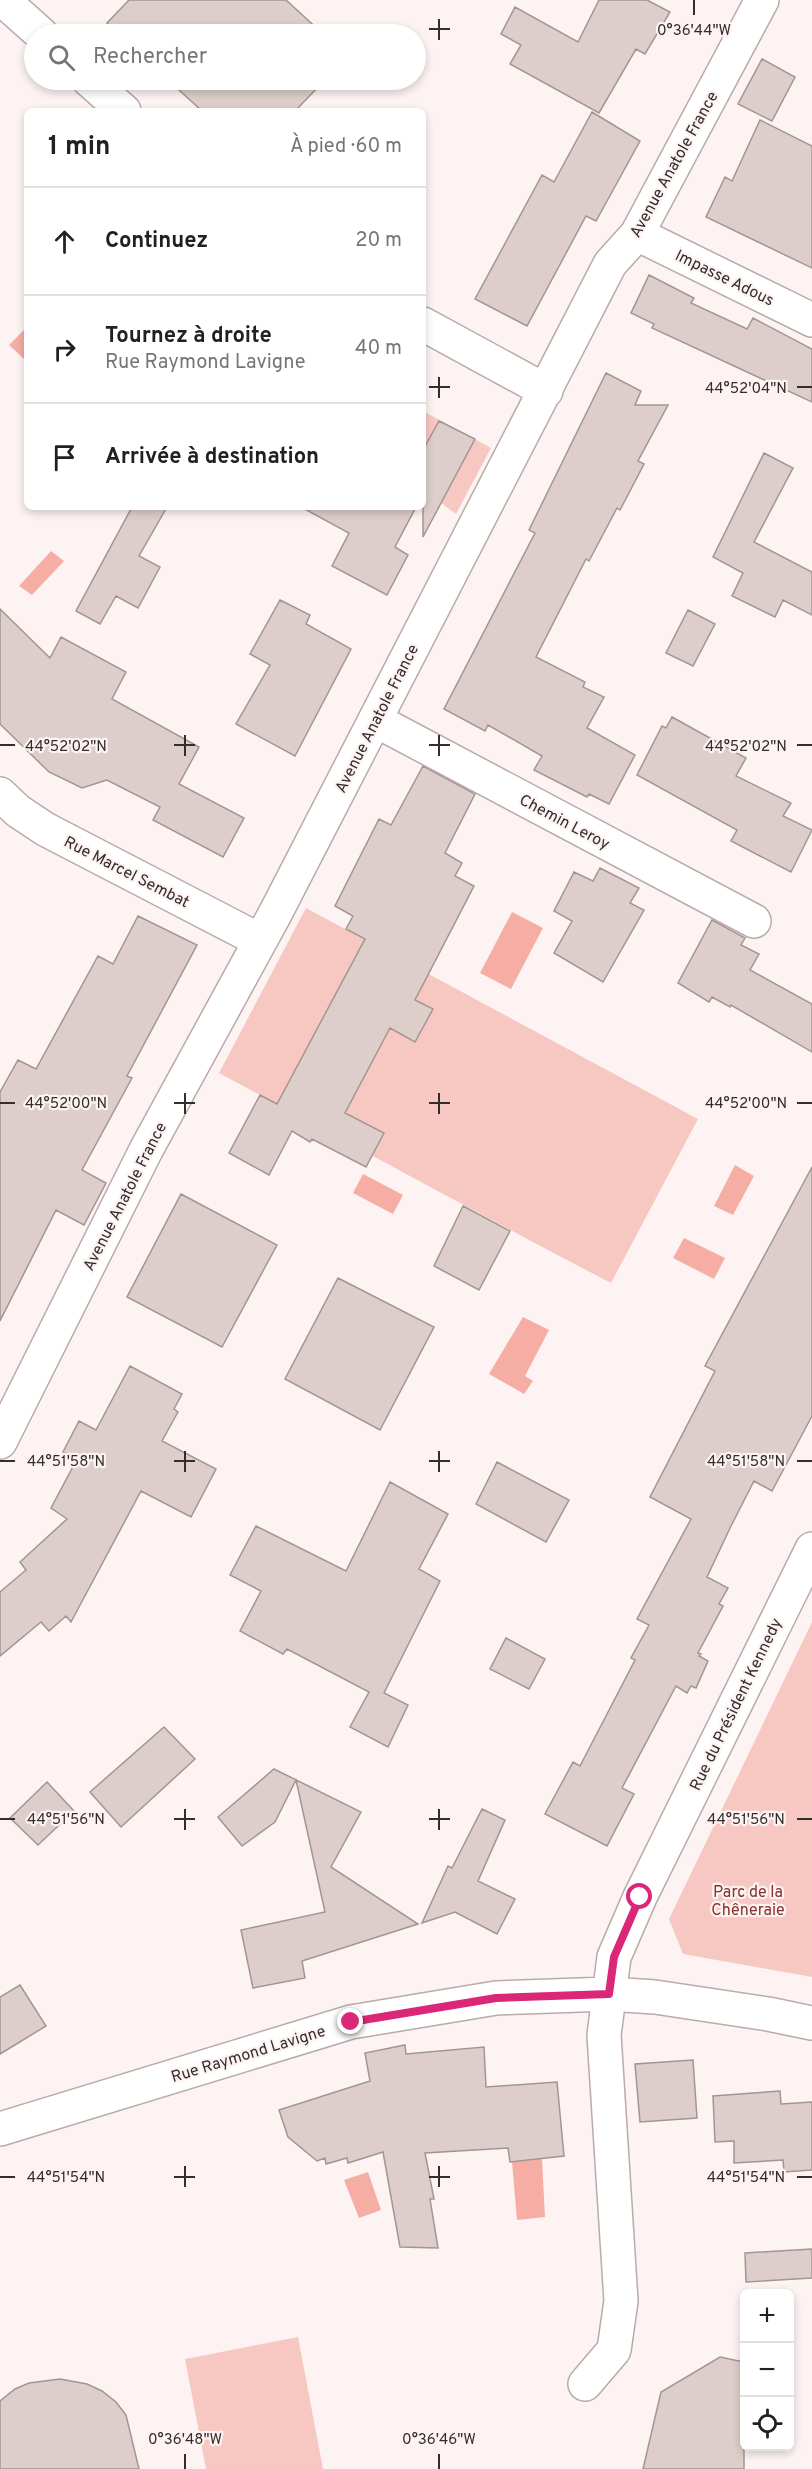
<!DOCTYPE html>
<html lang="fr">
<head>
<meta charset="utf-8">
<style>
	:root { --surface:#fff; --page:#f6f6f6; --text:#202124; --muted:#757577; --line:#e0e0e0 }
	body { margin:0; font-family:Overpass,sans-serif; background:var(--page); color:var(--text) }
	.controls { position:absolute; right:18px; bottom:18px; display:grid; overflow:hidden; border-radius:9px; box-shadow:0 3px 9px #0003 }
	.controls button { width:54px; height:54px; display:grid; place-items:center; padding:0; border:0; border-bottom:2px solid var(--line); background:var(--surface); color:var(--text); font:30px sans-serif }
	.stop { position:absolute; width:18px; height:18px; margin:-14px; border:4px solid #db2777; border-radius:50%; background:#fff }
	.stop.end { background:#db2777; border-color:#fff; box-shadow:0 2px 6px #0008 }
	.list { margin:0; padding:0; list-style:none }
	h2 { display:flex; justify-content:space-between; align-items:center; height:78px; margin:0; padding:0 24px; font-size:26px }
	h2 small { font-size:20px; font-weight:400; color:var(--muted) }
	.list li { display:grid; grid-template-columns:39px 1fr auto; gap:18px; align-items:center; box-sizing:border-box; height:108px; padding:0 24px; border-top:2px solid var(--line) }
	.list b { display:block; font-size:22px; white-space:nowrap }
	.list p { margin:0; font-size:20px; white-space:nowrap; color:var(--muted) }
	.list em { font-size:20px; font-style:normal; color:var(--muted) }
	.icon { flex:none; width:33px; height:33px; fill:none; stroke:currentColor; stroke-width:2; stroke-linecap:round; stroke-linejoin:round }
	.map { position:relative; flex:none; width:812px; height:2469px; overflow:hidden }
	.search { position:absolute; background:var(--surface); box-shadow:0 3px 9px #0003; left:24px; top:24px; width:402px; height:66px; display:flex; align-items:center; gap:15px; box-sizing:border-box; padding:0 21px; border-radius:33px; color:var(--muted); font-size:22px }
	.panel { position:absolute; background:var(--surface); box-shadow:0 3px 9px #0003; left:24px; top:108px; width:402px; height:402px; border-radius:9px }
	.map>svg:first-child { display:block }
</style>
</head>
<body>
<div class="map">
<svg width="812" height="2469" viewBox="0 0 812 2469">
	<rect width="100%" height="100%" fill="#fdf3f2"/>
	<path fill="#f7c8c1" d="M 423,411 L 491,448 L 456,514 L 441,503 L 423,494 Z
		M 306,908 L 698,1119 L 611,1283 C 480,1215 350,1143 219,1073 Z
		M 812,1622 L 812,1977 L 683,1954 L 669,1919 Z
		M 298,2337 L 323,2469 L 206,2469 L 185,2359 Z"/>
	<path fill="#f6aea4" d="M 27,327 L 27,358 L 25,360 L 9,345 Z
		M 51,551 L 64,561 L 32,595 L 19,586 Z
		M 512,912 L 543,928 L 511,989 L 480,973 Z
		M 735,1165 L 754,1176 L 733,1215 L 714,1206 Z
		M 363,1174 L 403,1195 L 393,1214 L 353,1193 Z
		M 684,1238 L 725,1258 L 714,1279 L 673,1258 Z
		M 523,1317 L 549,1330 L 525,1376 L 533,1381 L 524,1394 L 489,1374 Z
		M 542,2159 L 545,2217 L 517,2220 L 512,2162 Z
		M 368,2172 L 381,2210 L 359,2218 L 344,2180 Z"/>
	<path fill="#ddcecb" stroke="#a39592" stroke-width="1.5" d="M 129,0 L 286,0 L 323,34 L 119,34 L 107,23 Z
		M 599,0 L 647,0 L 670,12 L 645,54 L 636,49 L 599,113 L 510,64 L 521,45 L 501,34 L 515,7 L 578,42 Z
		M 762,59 L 795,77 L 772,121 L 738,104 Z
		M 168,80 L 325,80 L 295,111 L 202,111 Z
		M 592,112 L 640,141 L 596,221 L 586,216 L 527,326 L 475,299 L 542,175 L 554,182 Z
		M 760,120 L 812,146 L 812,268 L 706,217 L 725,177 L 732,181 Z
		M 649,275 L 694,298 L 691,303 L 747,329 L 753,318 L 812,349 L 812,402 L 652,328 L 654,324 L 631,313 Z
		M 606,373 L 641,391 L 635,405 L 668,405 L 638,461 L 644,464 L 620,510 L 617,508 L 589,561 L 586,559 L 536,657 L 585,682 L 583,687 L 604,697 L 587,728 L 635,755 L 609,804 L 589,794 L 587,797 L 534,770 L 542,756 L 488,725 L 485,731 L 444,709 L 535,533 L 529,530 Z
		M 439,421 L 475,439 L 423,537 L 423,450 Z
		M 764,453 L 793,468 L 754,542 L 812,572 L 812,615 L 783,600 L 775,617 L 732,596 L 743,573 L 713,557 Z
		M 132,507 L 167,507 L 139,556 L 160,567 L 138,608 L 116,596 L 100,624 L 76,611 Z
		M 301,507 L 416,507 L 395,547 L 408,555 L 387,595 L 332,566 L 349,533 Z
		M 280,600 L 310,615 L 306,624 L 351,649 L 295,756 L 236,724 L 270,665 L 250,654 Z
		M 0,609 L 50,658 L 61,637 L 126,672 L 112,699 L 199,747 L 179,784 L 244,818 L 223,857 L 153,820 L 160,807 L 107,780 L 82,788 L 49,772 L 0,724 Z
		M 688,610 L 715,624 L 693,666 L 666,653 Z
		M 672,717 L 746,758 L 736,776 L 791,803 L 783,816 L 812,830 L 791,872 L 731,841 L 737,830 L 637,775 L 662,726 L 666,728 Z
		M 423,766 L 475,794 L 445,853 L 462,863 L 455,876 L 474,886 L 415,1000 L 433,1009 L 415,1042 L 390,1028 L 345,1113 L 384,1133 L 366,1167 L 312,1139 L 310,1142 L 292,1131 L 269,1175 L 229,1153 L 260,1095 L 277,1104 L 365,939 L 346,929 L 353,916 L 335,906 L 379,819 L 391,825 Z
		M 600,868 L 639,888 L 630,903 L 644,910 L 603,982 L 554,953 L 572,921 L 554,911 L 574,872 L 593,881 Z
		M 138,916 L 197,945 L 127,1076 L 132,1078 L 82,1170 L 106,1183 L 84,1225 L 56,1210 L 0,1321 L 0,1092 L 18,1060 L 36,1069 L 98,956 L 113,964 Z
		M 712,920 L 745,938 L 741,945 L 759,954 L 750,970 L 812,1004 L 812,1052 L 731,1005 L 730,1007 L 712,997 L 709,1002 L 678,983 Z
		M 812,1167 L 812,1416 L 772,1491 L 754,1481 L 731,1526 L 707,1577 L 728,1588 L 719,1604 L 723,1606 L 698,1653 L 701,1654 L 699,1656 L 708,1661 L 696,1688 L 691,1686 L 687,1693 L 676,1686 L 622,1788 L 634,1794 L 607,1846 L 545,1814 L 573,1762 L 580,1766 L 635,1660 L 631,1658 L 649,1625 L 637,1619 L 691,1519 L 650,1497 L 715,1371 L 705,1366 Z
		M 181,1194 L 277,1245 L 222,1347 L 127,1297 Z
		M 463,1206 L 510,1231 L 479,1290 L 434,1266 Z
		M 338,1278 L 434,1327 L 380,1430 L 285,1379 Z
		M 130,1366 L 182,1394 L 174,1409 L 178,1412 L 162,1441 L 216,1469 L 191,1517 L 141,1491 L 71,1622 L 66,1616 L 49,1631 L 41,1622 L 0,1656 L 0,1592 L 26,1570 L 20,1562 L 67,1519 L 51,1508 L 77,1459 L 63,1452 L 79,1421 L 96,1430 Z
		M 497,1462 L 569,1500 L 546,1542 L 476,1504 Z
		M 390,1482 L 448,1514 L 419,1569 L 440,1581 L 384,1693 L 408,1705 L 388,1747 L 350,1727 L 369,1692 L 287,1649 L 283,1654 L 240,1631 L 261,1591 L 230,1575 L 256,1526 L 346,1571 Z
		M 506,1638 L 545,1659 L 529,1689 L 490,1669 Z
		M 164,1727 L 195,1759 L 121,1827 L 90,1792 Z
		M 274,1769 L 361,1812 L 331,1867 L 418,1924 L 302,1961 L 305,1978 L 253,1988 L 241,1930 L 325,1912 L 296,1780 L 275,1822 L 242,1846 L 218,1817 Z
		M 47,1782 L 74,1811 L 38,1845 L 10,1818 Z
		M 482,1809 L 505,1820 L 478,1881 L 515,1899 L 497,1934 L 455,1912 L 422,1923 L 448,1866 L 452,1868 Z
		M 20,1985 L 46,2026 L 0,2054 L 0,1997 Z
		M 405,2045 L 406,2054 L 484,2047 L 486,2087 L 557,2082 L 564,2156 L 510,2162 L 508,2148 L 425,2153 L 434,2199 L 430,2199 L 438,2248 L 400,2247 L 383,2152 L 348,2163 L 347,2158 L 326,2164 L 325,2158 L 317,2161 L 288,2137 L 279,2110 L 370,2081 L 365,2053 Z
		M 693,2060 L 697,2118 L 640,2122 L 635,2064 Z
		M 780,2091 L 781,2104 L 812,2102 L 812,2170 L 784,2172 L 783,2160 L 734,2163 L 734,2141 L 715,2142 L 713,2096 Z
		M 812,2249 L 812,2278 L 746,2282 L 745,2253 Z
		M 720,2357 L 744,2362 L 744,2469 L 643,2469 L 661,2392 Z
		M 60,2379 L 87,2384 L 102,2391 L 116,2402 L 126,2415 L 139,2469 L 0,2469 L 0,2401 L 15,2389 L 29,2383 Z"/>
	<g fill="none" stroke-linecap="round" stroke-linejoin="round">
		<defs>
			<path id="minor" d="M 3,0 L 41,34
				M 89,80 L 124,111
				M 637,234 L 812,320
				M 423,324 L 546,391
				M 375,720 L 754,921
				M 0,794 L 18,811 L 45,829 L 259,940
				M 0,1442 L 146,1150 L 276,912 L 610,264 L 637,234 L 762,0
				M 0,2129 L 351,2022 L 496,1998 L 609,1994 L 655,1997 L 768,2014 L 812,2023
				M 585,2384 L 614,2350 L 621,2301 L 604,2035 L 614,1957 L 640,1897 L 812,1549"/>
		</defs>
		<use href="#minor" stroke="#baaba9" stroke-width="36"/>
		<use href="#minor" stroke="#fff" stroke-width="33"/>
	</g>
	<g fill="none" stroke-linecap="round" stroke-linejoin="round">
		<path stroke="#db2777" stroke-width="8" d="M 351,2022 L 496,1998 L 609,1994 L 614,1957 L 640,1897"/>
	</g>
	<path fill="none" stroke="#332d2c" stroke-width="2" d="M 694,0 L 694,15M 439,19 L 439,40M 429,29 L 450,29M 439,377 L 439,398M 429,387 L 450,387M 797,387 L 812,387M 185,735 L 185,756M 439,735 L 439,756M 0,745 L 15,745M 174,745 L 195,745M 429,745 L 450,745M 797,745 L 812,745M 185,1093 L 185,1114M 439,1093 L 439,1114M 0,1103 L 15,1103M 174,1103 L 195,1103M 429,1103 L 450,1103M 797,1103 L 812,1103M 185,1451 L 185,1472M 439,1451 L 439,1472M 0,1461 L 15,1461M 174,1461 L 195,1461M 429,1461 L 450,1461M 797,1461 L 812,1461M 185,1809 L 185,1830M 439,1809 L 439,1830M 0,1819 L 15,1819M 174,1819 L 195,1819M 429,1819 L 450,1819M 797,1819 L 812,1819M 185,2166 L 185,2187M 439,2166 L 439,2187M 0,2177 L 15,2177M 174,2177 L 195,2177M 429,2177 L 450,2177M 797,2177 L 812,2177M 185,2454 L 185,2469M 439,2454 L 439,2469"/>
	<g text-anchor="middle" stroke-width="4.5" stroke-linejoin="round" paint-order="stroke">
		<g font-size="16" fill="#332d2c" stroke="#fdf3f2">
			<text transform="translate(673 164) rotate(-61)" y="6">Avenue Anatole France</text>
			<text transform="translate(725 277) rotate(26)" y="6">Impasse Adous</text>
			<text transform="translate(376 718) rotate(-63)" y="6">Avenue Anatole France</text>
			<text transform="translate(565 821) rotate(28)" y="6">Chemin Leroy</text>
			<text transform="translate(127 871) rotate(27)" y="6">Rue Marcel Sembat</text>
			<text transform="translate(124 1196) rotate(-63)" y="6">Avenue Anatole France</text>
			<text transform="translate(735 1704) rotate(-64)" y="6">Rue du Président Kennedy</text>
			<text transform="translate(248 2053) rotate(-17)" y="6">Rue Raymond Lavigne</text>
		</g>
		<g font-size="16" fill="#853129" stroke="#fdf3f2">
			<text x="748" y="1897">Parc de la<tspan x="748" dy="18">Chêneraie</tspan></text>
		</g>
	</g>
	<g font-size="15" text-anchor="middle" fill="#332d2c" stroke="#fdf3f2" stroke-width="4.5" stroke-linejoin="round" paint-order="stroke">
		<text x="694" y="35">0°36'44"W</text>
		<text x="746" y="393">44°52'04"N</text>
		<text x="66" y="751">44°52'02"N</text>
		<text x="746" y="751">44°52'02"N</text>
		<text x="66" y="1108">44°52'00"N</text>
		<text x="746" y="1108">44°52'00"N</text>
		<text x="66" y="1466">44°51'58"N</text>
		<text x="746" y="1466">44°51'58"N</text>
		<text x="66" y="1824">44°51'56"N</text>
		<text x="746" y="1824">44°51'56"N</text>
		<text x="66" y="2182">44°51'54"N</text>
		<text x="746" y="2182">44°51'54"N</text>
		<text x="185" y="2444">0°36'48"W</text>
		<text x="439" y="2444">0°36'46"W</text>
	</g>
</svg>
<div class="controls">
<button>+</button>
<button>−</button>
<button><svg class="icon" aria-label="locate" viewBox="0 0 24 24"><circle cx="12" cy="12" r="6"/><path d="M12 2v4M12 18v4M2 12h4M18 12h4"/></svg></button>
</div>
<div class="stop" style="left:640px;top:1897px"></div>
<div class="stop end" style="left:351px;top:2022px"></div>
<div class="search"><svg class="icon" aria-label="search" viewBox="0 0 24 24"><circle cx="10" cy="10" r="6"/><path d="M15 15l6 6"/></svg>Rechercher</div>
<section class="panel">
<h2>1 min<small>À pied · 60 m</small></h2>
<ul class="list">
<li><svg class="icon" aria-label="ahead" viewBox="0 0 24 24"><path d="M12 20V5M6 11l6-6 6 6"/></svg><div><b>Continuez</b></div><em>20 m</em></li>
<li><svg class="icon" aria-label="right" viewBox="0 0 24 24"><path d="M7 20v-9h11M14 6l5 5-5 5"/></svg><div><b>Tournez à droite</b><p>Rue Raymond Lavigne</p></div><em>40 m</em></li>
<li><svg class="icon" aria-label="arrive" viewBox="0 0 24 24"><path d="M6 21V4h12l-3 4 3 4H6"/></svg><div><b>Arrivée à destination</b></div></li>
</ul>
</section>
</div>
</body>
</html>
